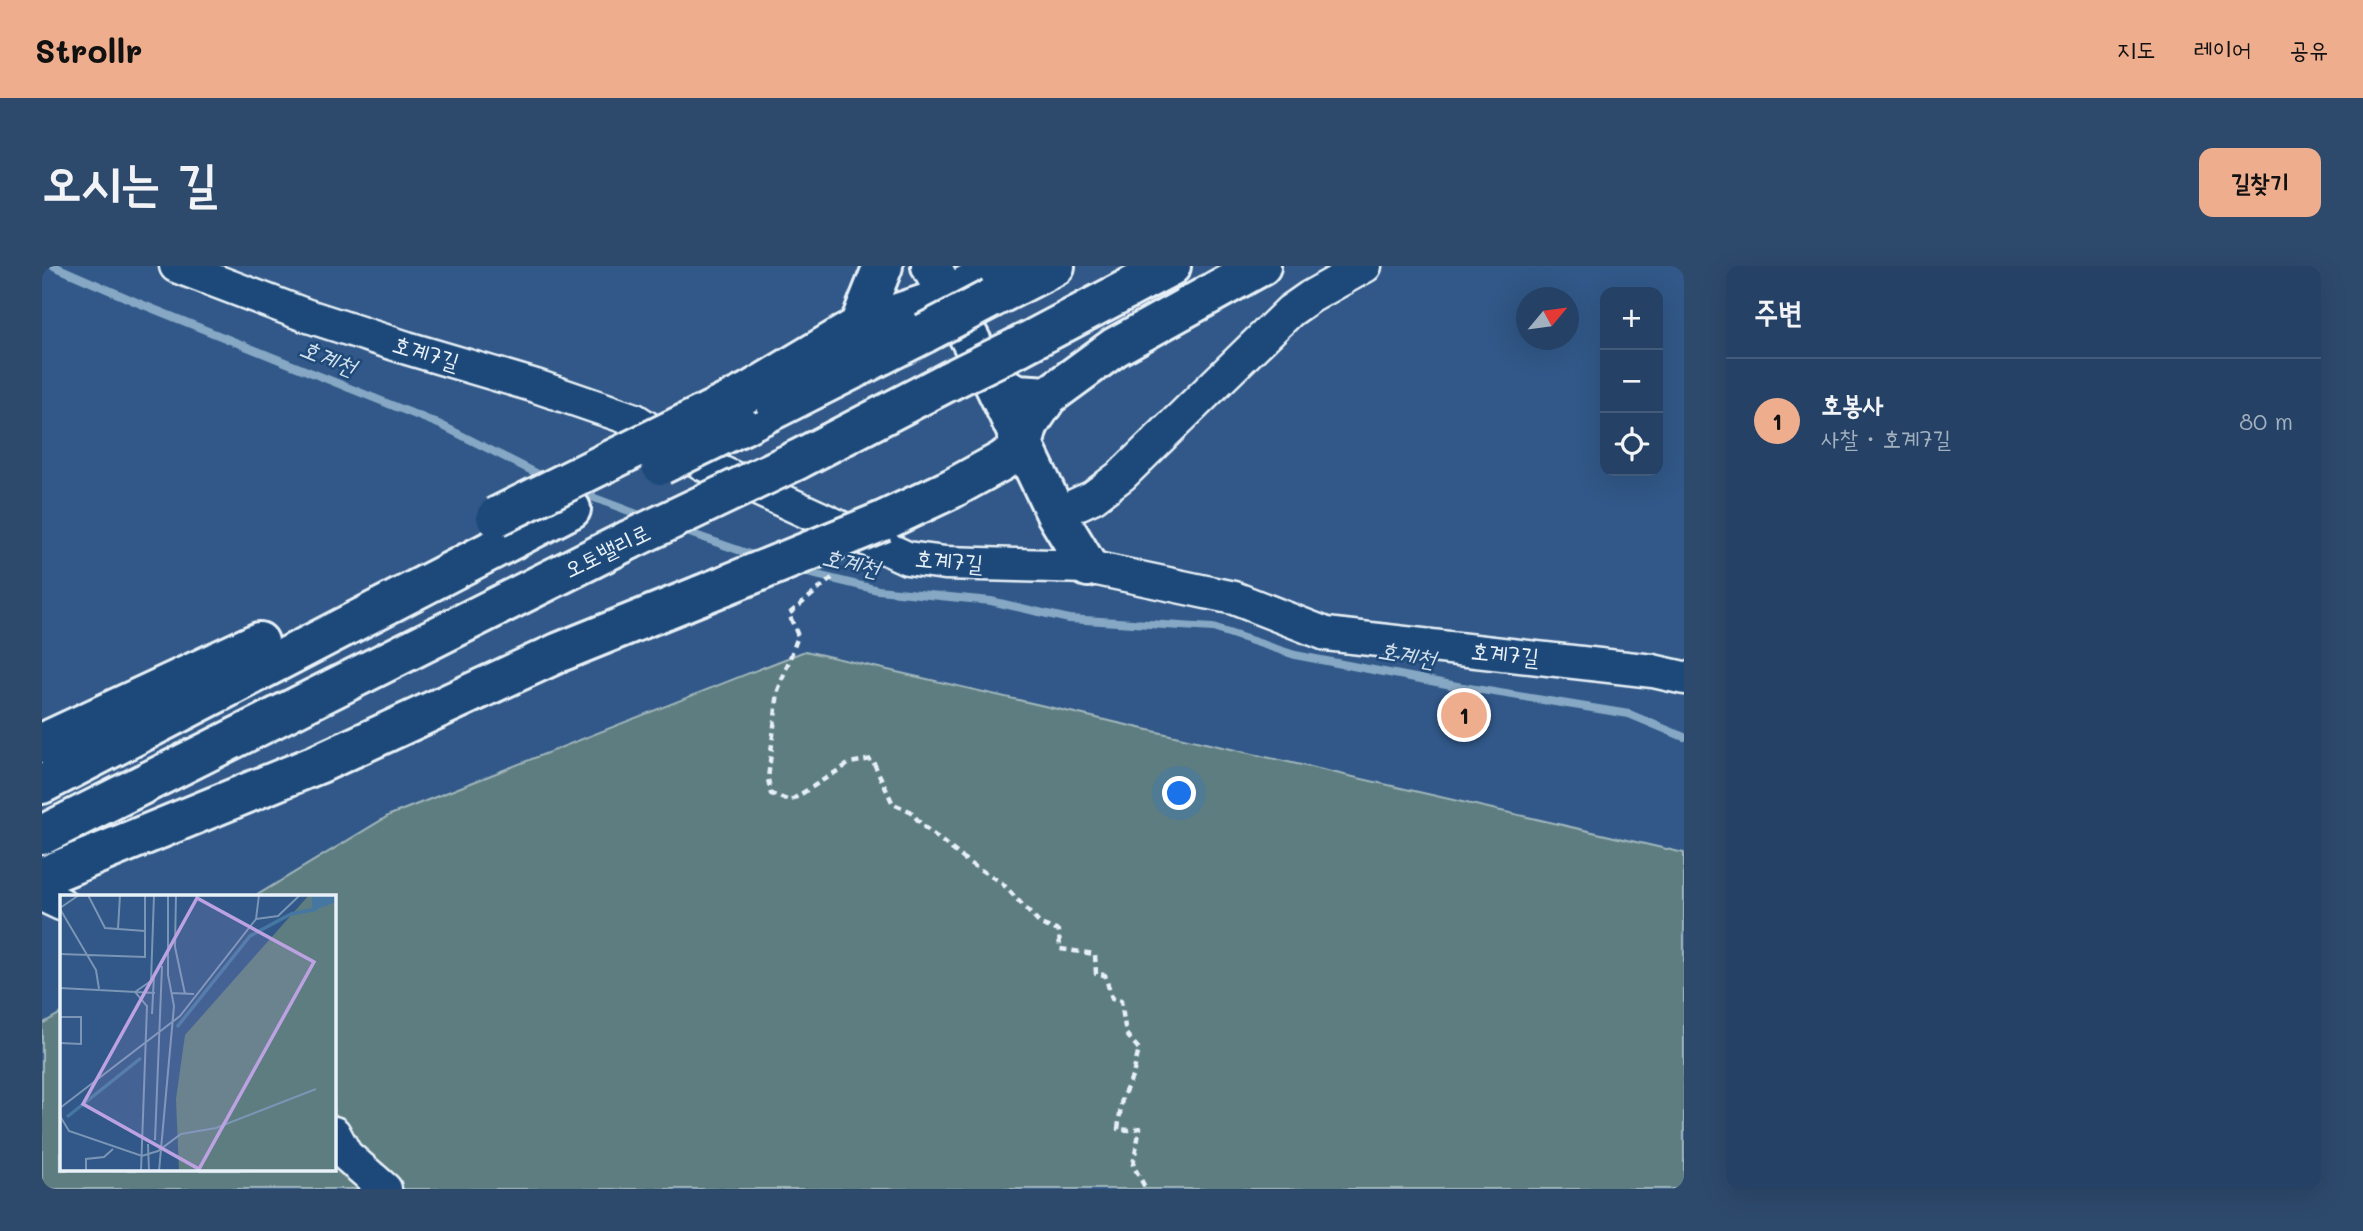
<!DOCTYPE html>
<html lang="ko">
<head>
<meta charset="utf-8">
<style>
	:root { --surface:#254266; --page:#2d496c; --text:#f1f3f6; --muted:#a3b0bf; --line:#425b7a; --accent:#eead8d }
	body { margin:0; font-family:Mali,"Poor Story",sans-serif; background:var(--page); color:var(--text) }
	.controls { position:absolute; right:21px; top:21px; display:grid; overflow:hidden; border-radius:14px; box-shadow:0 7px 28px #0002 }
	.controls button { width:63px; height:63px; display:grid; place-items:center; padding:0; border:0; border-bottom:2px solid var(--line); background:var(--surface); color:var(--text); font:35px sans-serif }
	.compass { position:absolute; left:1474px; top:21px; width:63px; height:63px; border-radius:50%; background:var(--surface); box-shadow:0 7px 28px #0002; rotate:61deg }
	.you { position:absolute; left:1138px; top:528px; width:24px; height:24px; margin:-18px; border:5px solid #fff; border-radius:50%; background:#1a73e8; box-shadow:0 0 0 10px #1a73e833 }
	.badge { display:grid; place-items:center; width:46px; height:46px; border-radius:50%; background:var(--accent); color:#111; font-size:23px; font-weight:700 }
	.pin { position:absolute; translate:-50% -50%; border:4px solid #fff; box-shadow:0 2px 7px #0006 }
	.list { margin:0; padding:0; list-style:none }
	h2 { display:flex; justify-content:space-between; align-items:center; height:91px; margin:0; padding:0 28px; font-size:30px }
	h2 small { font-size:23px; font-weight:400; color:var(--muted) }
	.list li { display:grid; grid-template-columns:46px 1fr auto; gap:21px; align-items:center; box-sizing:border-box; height:126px; padding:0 28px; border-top:2px solid var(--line) }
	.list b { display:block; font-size:26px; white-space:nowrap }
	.list p { margin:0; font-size:23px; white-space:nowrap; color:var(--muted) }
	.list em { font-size:23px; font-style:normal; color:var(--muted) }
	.icon { flex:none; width:38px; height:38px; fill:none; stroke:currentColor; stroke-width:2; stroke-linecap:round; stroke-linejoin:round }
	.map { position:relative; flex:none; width:1642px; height:923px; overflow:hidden; border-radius:14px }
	header { display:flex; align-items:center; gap:42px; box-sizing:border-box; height:98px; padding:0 35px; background:var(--accent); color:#111 }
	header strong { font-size:33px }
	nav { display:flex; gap:38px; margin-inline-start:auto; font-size:24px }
	.intro { display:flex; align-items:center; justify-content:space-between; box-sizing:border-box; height:168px; padding:0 42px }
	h1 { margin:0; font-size:49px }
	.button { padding:18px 32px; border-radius:14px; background:var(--accent); color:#111; font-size:24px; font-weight:700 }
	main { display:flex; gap:42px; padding:0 42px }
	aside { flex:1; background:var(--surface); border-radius:14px; box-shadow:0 7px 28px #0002 }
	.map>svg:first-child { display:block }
</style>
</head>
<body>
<header>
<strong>Strollr</strong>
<nav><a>지도</a><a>레이어</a><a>공유</a></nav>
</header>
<div class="intro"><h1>오시는 길</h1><a class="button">길찾기</a></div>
<main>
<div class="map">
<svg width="1642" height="923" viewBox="0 0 1642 923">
	<rect width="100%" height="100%" fill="#315888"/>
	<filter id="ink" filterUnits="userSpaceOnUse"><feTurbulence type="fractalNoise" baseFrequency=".0143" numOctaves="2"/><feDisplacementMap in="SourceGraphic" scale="14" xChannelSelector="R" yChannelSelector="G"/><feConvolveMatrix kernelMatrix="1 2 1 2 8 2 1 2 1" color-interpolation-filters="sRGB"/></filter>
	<g filter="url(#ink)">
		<path fill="#5d7d81" stroke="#a2b7bc" stroke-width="2" d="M 763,385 L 1642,587 L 1642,923 L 0,923 L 0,758 L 19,747 L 19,904 L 292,904 L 292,631 L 212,631 L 348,549 Z"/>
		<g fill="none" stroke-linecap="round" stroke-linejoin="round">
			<path stroke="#86a8c4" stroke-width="8" d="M 12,0 L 99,38 L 399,159 L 506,213
				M 534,225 L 603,251
				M 639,264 L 716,291
				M 758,305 L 836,324 L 949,335 L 1027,353 L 1171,362 L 1253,389 L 1415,420 L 1587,448 L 1642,471"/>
			<defs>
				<path id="street" d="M 134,0 L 263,49 L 365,82 L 494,120 L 593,154 L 661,198 L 865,292 L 903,297 L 1046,301 L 1192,332 L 1284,368 L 1611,405 L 1642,412
					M 1014,248 L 1051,231 L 1080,209 L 1248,45 L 1268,31 L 1323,0
					M 0,629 L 19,638
					M 292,867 L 304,889 L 343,923"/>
				<path id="secondary" d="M 889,0 L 951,116 L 1014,248 L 1046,301"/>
				<path id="highway" d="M 950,32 L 1013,0
					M 817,60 L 904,31 L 948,6 L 970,0
					M 976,81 L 1129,0
					M 951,116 L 976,128 L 1006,130
					M 707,126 L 817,60 L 841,0
					M 699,160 L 883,67
					M 755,194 L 907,115
					M 841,255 L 909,223 L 960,195 L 981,179 L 987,158 L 1006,130 L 1073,81 L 1219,0
					M 0,477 L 217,376
					M 0,518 L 529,243
					M 0,569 L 587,274
					M 0,611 L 276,498 L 518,386 L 659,329"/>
			</defs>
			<use href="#street" stroke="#e8f1f8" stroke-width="37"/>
			<use href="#secondary" stroke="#e8f1f8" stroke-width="44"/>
			<use href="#highway" stroke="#e8f1f8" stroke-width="44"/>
			<path stroke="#e8f1f8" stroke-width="4.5" stroke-dasharray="7 5" stroke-linecap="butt" d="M 790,312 L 747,348 L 756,370 L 736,425 L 726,513 L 729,528 L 748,535 L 808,497 L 830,493 L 851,538 L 868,545 L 881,560 L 926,596 L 960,617 L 998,658 L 1017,665 L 1018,683 L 1053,688 L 1054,708 L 1063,709 L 1070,733 L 1079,735 L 1084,768 L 1097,783 L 1091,809 L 1080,832 L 1076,863 L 1087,864 L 1098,862 L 1091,899 L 1104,923"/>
			<use href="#street" stroke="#1f4a7a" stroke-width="32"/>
			<use href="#secondary" stroke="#1f4a7a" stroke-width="38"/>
			<use href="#highway" stroke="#1f4a7a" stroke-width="38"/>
			<defs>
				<path id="highway-bridge" d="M 883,67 L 950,32
					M 907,115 L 976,81
					M 619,199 L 699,160
					M 454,251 L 707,126
					M 587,274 L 755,194
					M 659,329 L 841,255"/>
			</defs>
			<use href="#highway-bridge" stroke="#e8f1f8" stroke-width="44" stroke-linecap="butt"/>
			<use href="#highway-bridge" stroke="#1f4a7a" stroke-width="38"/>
		</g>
	</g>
	<g text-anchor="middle" stroke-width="5" stroke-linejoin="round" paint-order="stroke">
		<g font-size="23" fill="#e8f1f8" stroke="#1f4a7a">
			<text transform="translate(384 87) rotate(17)" y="8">호계7길</text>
			<text transform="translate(565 285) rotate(-26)" y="8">오토밸리로</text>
			<text transform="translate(907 295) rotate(5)" y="8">호계7길</text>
			<text transform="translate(1463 388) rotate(6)" y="8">호계7길</text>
		</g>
		<g font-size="24" font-style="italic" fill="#d0dfeb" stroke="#1f4a7a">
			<text transform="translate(286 92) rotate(22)" y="8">호계천</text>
			<text transform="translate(809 297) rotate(13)" y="8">호계천</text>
			<text transform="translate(1365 389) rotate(10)" y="8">호계천</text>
		</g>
	</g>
	<g transform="translate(18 629)">
		<rect width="276" height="276" fill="#315888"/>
		<path d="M 249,0 L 276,0 L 276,276 L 119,276 L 116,204 L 125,140 Z" fill="#5d7d81"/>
		<path d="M 252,0 L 276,0 L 276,7 L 257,14 L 252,13 Z" fill="#4577a2"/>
		<path fill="none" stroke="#4577a2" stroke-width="3.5" d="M 117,132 L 190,41 L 231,19 L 257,14M 7,222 L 81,163"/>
		<path fill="none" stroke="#7a95b5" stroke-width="2" d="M 28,0 L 45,33 L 85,36M 116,0 L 115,52 L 125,99M 0,13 L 19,0M 0,14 L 36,75 L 39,94M 196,24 L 218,21 L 240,0M 58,34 L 60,0M 0,59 L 85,62 L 85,0M 0,93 L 95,98M 111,98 L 134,99M 92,119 L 94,81M 0,122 L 21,122 L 21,149 L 0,148M 0,213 L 120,121 L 196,24 L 199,0M 0,221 L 9,236 L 82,261 L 98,256 L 121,239 L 156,233 L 256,194M 95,245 L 102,71M 88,249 L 89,276M 26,276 L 26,264 L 44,262 L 53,254M 81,276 L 87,111 L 75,97 L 91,86 L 94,0M 99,276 L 114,111 L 108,80 L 108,0"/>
		<path fill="#bca2e1" fill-opacity="0.15" stroke="#bca2e1" stroke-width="3.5" d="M 137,3 L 254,67 L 139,274 L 23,209 Z"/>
		<rect width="276" height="276" fill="none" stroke="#e8f1f8" stroke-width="3.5"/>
	</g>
</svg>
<div class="controls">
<button>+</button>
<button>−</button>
<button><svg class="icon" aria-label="locate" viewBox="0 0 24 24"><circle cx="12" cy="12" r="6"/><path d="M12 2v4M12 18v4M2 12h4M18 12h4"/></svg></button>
</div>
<svg class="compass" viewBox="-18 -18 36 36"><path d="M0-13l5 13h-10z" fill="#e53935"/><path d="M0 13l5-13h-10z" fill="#a3b0bf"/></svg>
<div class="you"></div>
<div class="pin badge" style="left:1422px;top:449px">1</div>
</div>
<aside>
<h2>주변<small></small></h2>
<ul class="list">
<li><span class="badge">1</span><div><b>호봉사</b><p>사찰 · 호계7길</p></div><em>80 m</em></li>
</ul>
</aside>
</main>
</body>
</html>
